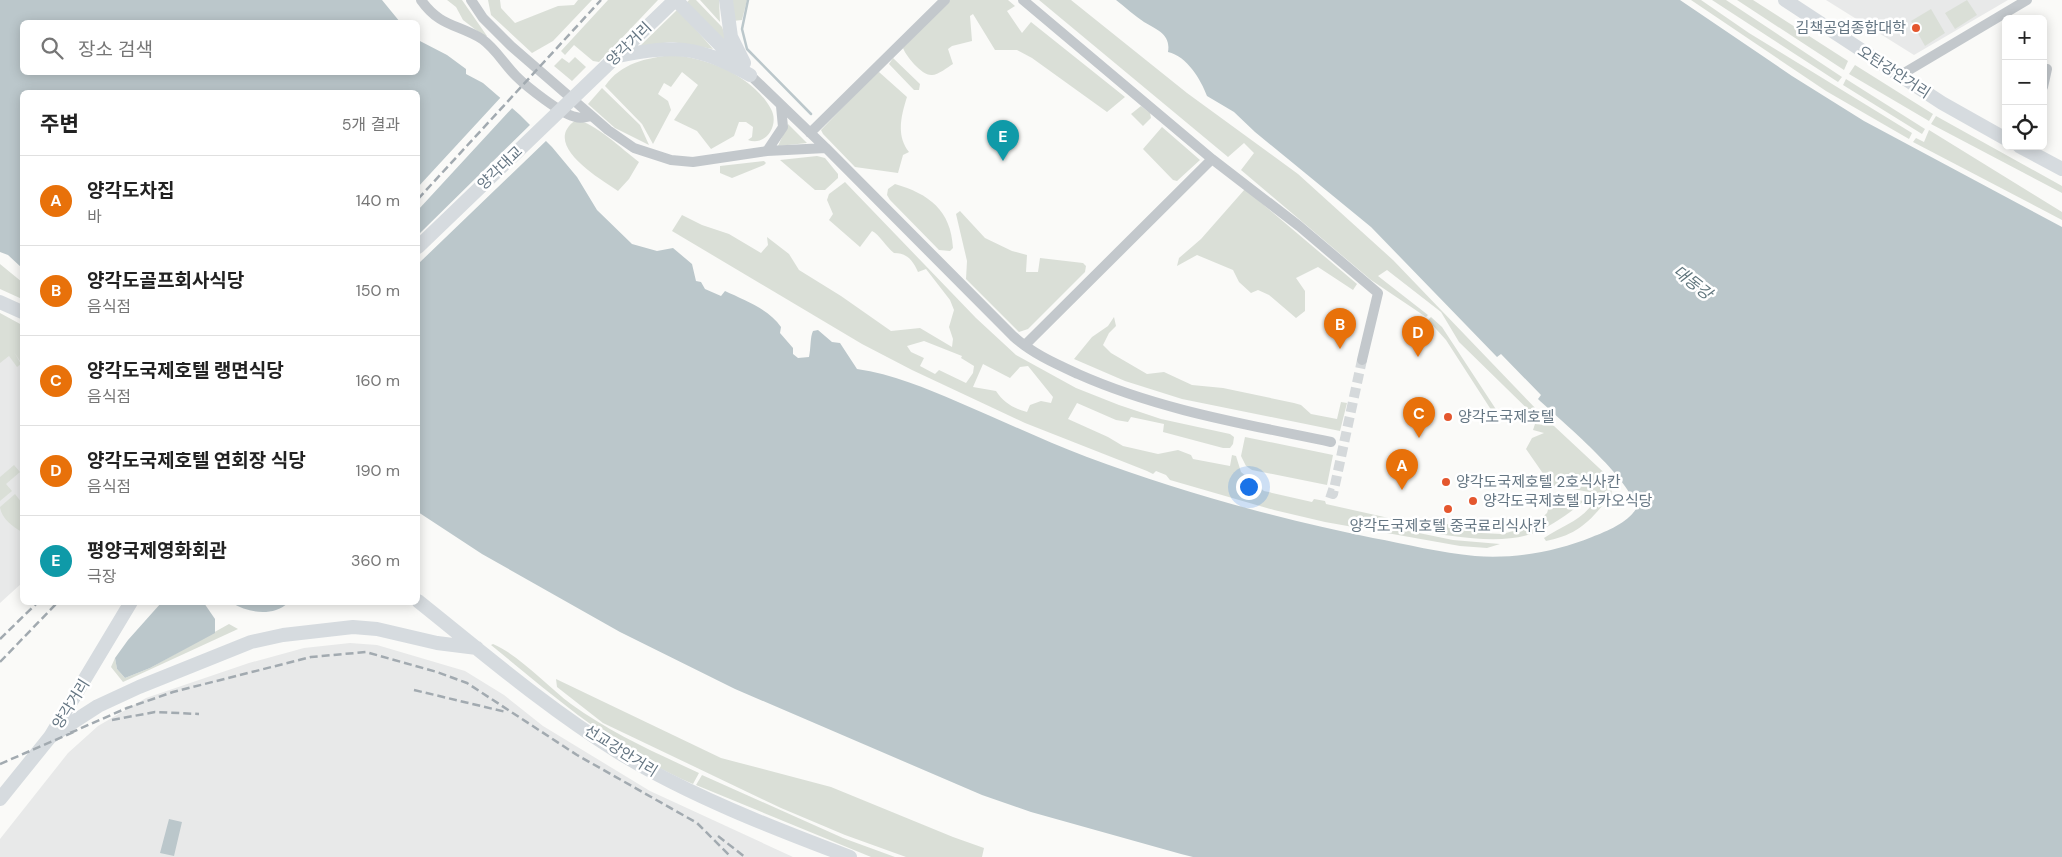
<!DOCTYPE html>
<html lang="ko">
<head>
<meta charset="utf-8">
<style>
	:root { --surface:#fff; --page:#f6f6f6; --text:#222; --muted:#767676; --line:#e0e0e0; --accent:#e4572e }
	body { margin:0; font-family:"DM Sans","Noto Sans KR",sans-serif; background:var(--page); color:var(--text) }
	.controls { position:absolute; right:15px; top:15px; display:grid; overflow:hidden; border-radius:8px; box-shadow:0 2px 12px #0003 }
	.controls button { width:45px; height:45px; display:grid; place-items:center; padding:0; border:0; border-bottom:1px solid var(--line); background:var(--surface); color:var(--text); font:25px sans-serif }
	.you { position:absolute; left:1248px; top:486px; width:18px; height:18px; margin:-12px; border:4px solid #fff; border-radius:50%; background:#1a73e8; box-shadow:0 0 0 8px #1a73e833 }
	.badge { display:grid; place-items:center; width:32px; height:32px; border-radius:50%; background:var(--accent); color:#fff; font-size:16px; font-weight:700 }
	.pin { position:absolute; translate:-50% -41px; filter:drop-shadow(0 1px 2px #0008) }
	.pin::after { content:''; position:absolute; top:26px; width:18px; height:15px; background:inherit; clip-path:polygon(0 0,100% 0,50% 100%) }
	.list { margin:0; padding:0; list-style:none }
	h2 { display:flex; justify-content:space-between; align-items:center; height:65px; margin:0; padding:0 20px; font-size:21px }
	h2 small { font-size:16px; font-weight:400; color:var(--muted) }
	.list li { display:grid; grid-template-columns:32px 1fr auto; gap:15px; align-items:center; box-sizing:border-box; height:90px; padding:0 20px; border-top:1px solid var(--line) }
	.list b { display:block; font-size:19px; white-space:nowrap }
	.list p { margin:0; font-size:16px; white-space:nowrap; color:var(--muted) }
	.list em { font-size:16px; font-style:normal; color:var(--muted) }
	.icon { flex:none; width:28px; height:28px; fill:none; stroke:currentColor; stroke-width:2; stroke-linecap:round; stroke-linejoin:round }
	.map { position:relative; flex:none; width:2062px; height:857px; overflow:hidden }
	.search { position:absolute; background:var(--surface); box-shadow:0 2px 12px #0003; left:20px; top:20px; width:400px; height:55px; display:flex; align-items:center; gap:12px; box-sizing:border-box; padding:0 18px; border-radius:8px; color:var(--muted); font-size:19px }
	.panel { position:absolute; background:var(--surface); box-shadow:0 2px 12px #0003; left:20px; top:90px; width:400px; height:515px; border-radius:8px }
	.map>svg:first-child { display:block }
</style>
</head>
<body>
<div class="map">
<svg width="2062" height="857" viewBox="0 0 2062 857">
	<rect width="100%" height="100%" fill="#fafaf8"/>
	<path fill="#e8e9e9" d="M 1826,0 L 2008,0 L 1914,55 Z
		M 0,334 L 22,346 L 22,583 L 0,603 Z
		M 350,643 L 377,645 L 465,671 L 504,695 L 543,726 L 650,791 L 793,857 L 0,857 L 0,839 L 68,753 L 98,726 L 146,698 L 249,663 L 304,648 Z"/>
	<path fill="#dadfd7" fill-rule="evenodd" d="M 447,0 L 462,0 L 487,36 L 485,37 L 463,20 L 456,7 Z
		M 488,0 L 500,0 L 501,8 L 515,23 L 558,6 L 574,5 L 578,0 L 592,0 L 553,41 L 532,53 L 491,15 Z
		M 608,0 L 658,0 L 599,62 L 593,61 L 574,45 L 565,55 L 561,51 Z
		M 689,0 L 696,0 L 722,27 L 726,38 L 724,40 L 685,5 Z
		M 700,0 L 719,0 L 720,22 Z
		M 732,0 L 747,0 L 742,20 L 733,21 Z
		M 950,0 L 1008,0 L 1015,6 L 1007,11 L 1022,33 L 1031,22 L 1125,97 L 1107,112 L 1032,58 L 1017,50 L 995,50 L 973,14 L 970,16 L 972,41 L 952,46 L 948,49 L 953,64 C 948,67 938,75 932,75 C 922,76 906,56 903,48 Z
		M 1039,0 L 1071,0 L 1187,93 L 1298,174 L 1393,260 L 1539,412 L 1613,481 L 1611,496 L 1551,485 L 1526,449 L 1532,438 L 1544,433 L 1533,430 L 1535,424 L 1544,425 L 1459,342 L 1441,312 L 1387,270 L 1378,276 L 1428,315 L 1426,317 L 1371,280 L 1241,170 L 1254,153 L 1244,143 L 1228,157 Z
		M 1691,0 L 1701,0 L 1749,33 L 1912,133 L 1909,139 L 1826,91 Z
		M 1712,0 L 1726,0 L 1842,77 L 1838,82 Z
		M 1737,0 L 1753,0 L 1848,61 L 1844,70 Z
		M 1967,0 L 1977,15 L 1955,29 L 1945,13 Z
		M 678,9 L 713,49 L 672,42 L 640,46 Z
		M 1931,9 L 1945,33 L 1925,46 L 1911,21 Z
		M 672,55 C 708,58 753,76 771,109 C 780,125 765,147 748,140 L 752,137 L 753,127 L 746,122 L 739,122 L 734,136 L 711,149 L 697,131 L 674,120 L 698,85 L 682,72 L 671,87 L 664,83 L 658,94 L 668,101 L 671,110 L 653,144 L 642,124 L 605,86 C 621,63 646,58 672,55 Z
		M 575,57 L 586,67 L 572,81 L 554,66 L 562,58 L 569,63 Z
		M 893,58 L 920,84 L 919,90 L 914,90 L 889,64 Z
		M 1855,65 L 1933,114 L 1929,121 L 1849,74 Z
		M 879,72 L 907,97 C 901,116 896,136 909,152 L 903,155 L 898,173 L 855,167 L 823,134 L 821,130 L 876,73 Z
		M 1846,79 L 1925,129 L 1922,134 L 1843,85 Z
		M 602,88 L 640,125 L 649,145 L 615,128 L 588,104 Z
		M 1141,106 L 1150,113 L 1151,118 L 1143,126 L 1131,114 Z
		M 1936,116 L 2062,186 L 2062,193 L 1931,124 Z
		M 576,120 C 594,122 623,150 639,162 L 629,179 L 618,191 C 600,179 540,144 576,120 Z
		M 788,124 L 807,143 L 778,146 Z
		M 1162,127 L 1200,160 L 1177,181 L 1173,180 L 1143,149 Z
		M 1929,130 L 2062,212 L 2062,220 L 1913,142 L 1916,138 L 1924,142 Z
		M 817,156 L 825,158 L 838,174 L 838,178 L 825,190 L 815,190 L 780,160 Z
		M 764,161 L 766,163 L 764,165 L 732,178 L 720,173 L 720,166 Z
		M 845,182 L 976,318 L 1016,355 L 1076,388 L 1119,405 L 1161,419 L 1230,434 L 1234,437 L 1233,444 L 1230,448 L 1223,448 L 1163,432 L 1164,424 L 1131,417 L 1128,422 L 1116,420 L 1077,403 L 1068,419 L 1108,437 L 1123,446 L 1158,454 L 1178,450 L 1191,455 L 1193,459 L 1230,466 L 1232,455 L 1236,456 L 1241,472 L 1264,491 L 1312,502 L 1314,499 L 1325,501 L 1326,504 L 1411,523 L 1408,531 L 1414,532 L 1453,540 L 1500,544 L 1487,548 L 1460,546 L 1325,522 L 1274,510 L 1170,480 L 1166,475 L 1156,471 L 1153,474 L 1147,471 L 1025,423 L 912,370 L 862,344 L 672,231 L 682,215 L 702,225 L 729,234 L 761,253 L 768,245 L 767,237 L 789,254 L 799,270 L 841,296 L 891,331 L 920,328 L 952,347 L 953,339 L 949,327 L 954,310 L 950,300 L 926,269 L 918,272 C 913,261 908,253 894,253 C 886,247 880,235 872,231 L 860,247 L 829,220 L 833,214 L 827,200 L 829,194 ZM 924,341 L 962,356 L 961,358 L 974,366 L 973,373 L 966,383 L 939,370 L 935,374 L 920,366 L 924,358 L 911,352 L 907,346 ZM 983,364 L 1010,378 L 1020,367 L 1028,366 L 1053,397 L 1051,403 L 1041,401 L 1030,405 L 1027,412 C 1013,408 1004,403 996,391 L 973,387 Z
		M 895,184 C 929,194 951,210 953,248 L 950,251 L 939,250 L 890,200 L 887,195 L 888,189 Z
		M 1245,189 L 1357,284 L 1353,290 L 1318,267 L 1296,278 L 1305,291 L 1305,311 L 1296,318 L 1269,295 L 1258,290 L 1251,293 L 1239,282 L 1233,270 L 1197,255 L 1177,266 L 1179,258 L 1201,239 Z
		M 960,211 L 985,238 L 1012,251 L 1027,255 L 1026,272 L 1038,272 L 1040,258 L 1083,263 L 1086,266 L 1085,272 L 1028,329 L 1019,332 L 966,279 L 967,261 L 956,214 Z
		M 0,264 L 22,282 L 22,299 L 0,289 Z
		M 0,313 L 22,325 L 22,364 L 14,352 L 21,364 L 17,367 L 9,356 L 0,363 L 0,345 L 14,352 L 0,345 Z
		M 1114,317 L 1116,326 L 1109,333 L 1103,345 L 1111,353 L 1147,374 L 1164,372 L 1192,385 L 1223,388 L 1294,403 L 1301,405 L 1311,414 L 1337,419 L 1341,402 L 1347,403 L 1340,431 L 1182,399 L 1125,381 L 1074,359 L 1092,337 L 1108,326 Z
		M 1431,317 L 1442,327 L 1501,417 L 1497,419 L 1446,340 L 1428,320 Z
		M 1245,437 L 1333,455 L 1327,485 L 1252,470 L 1246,466 L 1241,456 Z
		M 14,465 L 20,472 L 6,484 L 12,491 L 0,501 L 0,477 Z
		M 15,494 L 22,503 L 22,532 C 13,527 1,518 0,507 Z
		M 1552,497 L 1584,501 C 1568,514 1551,527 1531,534 C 1499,545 1449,536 1415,530 L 1417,526 L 1450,524 L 1481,533 L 1502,534 L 1533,526 L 1547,513 Z
		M 1594,502 L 1602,506 C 1585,527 1571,536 1546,541 L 1544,538 C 1562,526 1581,521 1594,502 Z
		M 229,624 L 238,629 L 123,682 L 111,667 L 115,658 L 117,669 L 125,678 L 150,668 Z
		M 493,644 C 519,655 548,687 571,704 C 611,733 654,752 699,773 L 693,784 C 616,751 555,697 491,645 Z
		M 556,679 L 721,758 L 831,787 L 953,837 L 984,848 L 982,857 L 906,857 L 845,835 L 781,808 L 603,723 L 557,687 Z
		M 702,775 L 843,838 L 895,857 L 871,857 L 696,785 Z"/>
	<path fill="#bbc7cb" d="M 0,0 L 382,0 L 400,22 L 22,22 L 22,72 L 418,72 L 418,40 L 447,55 L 466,69 L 466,74 L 483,83 L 520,115 L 552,147 L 577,177 L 597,210 L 632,244 L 657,251 L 673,248 L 692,264 L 696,281 L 701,282 L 705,289 L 721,296 L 725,291 C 744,300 769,309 781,327 L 780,333 L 793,348 L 793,354 L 798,358 L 809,357 C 811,348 810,337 813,331 L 818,330 L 832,342 L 840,343 L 857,369 C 892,374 926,388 958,402 C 1001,420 1044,441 1087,457 C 1180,492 1276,518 1373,538 C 1406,544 1441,553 1475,556 C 1514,559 1555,552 1592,537 C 1607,531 1627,523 1636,509 C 1632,479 1561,421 1538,399 L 1541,395 L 1501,354 L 1497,357 L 1371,227 L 1255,132 L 1234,112 L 1207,96 C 1201,80 1187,56 1168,52 C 1171,34 1157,30 1144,22 C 1135,16 1125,7 1116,0 L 1680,0 L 1792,76 L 1864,121 L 2062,227 L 2062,857 L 1193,857 L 1181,854 L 1031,812 L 982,795 L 735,689 L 620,632 L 482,554 L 418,512 L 418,92 L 22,92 L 22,268 L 8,255 L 0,252 Z
		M 161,603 L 204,603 L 215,619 L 215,633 L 150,668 L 125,678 L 117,669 L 115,658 L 128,640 Z
		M 232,603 L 288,603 C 272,617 249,613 232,603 Z
		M 169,819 L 182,822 L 174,856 L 160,853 Z"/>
	<path fill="#fafaf8" d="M 502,96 L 514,106 L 418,210 L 418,187 Z
		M 532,123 L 548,139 L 418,264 L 418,235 Z"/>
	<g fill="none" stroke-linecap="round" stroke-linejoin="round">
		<path stroke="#bbc7cb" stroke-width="2.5" d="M 748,0 L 742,29 L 747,49 L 811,114"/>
		<path stroke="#d5d9db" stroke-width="10" stroke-dasharray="10 5" stroke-linecap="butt" d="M 1327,492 L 1333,494 L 1362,360"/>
		<path stroke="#c3c8cc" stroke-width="10" d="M 421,0 C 440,27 458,24 482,39 C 496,49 504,64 516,76 C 526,86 562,115 576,117 C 581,119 586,117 591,116
			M 471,0 L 483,18 L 511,46 L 608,130 L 634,148 L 671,160 L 693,162 L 767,151 L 783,127 L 781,106
			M 1023,0 L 1212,159 L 1025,345
			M 750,75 L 826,148 L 1013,336 C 1031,353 1056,364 1078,374 C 1159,410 1245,424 1331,442
			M 1899,76 L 2027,0
			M 2043,87 L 2047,69
			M 810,133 L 945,0
			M 767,151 L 826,148
			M 1212,159 L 1299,226 L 1378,293 L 1362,360"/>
		<path stroke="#d6dbdf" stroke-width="14" d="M 676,0 L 735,60
			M 726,0 L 731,37 L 744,63
			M 1785,0 L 1942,103 L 2006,139
			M 617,56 C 677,45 696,45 750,75
			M 2019,146 L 2062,169
			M 418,247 L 675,0
			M 0,302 L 22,312
			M 418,601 C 483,653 547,708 618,752 C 688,795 773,828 850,857
			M 50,737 L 98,706 L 139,687 L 251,642 L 283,635 L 353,627 L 377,629 L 437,643 L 477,648
			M 0,799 L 50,737 L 131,602"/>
		<path stroke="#a2aab0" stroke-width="2.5" stroke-dasharray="8 4" stroke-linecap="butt" d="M 418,199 L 601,0
			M 0,639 L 38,602
			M 0,662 L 58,602
			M 414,690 L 506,712
			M 112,720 L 155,712 L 199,714
			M 70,733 L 127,708 L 173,692 L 311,657 L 366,652 L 437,672 L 467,683 L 577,755 L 697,823 L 731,857
			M 0,764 L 76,731
			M 718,836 L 745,857"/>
	</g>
	<g fill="#e4572e" stroke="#fff" stroke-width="2">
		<circle cx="1916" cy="28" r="5"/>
		<circle cx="1448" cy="417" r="5"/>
		<circle cx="1446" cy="482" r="5"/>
		<circle cx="1473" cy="501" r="5"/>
		<circle cx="1448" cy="509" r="5"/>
	</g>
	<g text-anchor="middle" stroke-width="5" stroke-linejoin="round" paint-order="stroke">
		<g font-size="15" fill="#657683" stroke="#fff" text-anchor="start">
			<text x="1906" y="33" text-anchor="end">김책공업종합대학</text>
			<text x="1458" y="422">양각도국제호텔</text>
			<text x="1456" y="487">양각도국제호텔 2호식사칸</text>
			<text x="1483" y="506">양각도국제호텔 마카오식당</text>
			<text x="1448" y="531" text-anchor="middle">양각도국제호텔 중국료리식사칸</text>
		</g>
		<g font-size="15" fill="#657683" stroke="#fff">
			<text transform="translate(629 44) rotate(-44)" y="5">양각거리</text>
			<text transform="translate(1894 72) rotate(33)" y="5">오탄강안거리</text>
			<text transform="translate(500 168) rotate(-44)" y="5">양각대교</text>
			<text transform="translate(71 704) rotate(-58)" y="5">양각거리</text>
			<text transform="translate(621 751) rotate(32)" y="5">선교강안거리</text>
		</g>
		<g font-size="16" font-style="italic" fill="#60757c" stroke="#fff">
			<text transform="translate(1693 282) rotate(38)" y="6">대동강</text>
		</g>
	</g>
</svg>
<div class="controls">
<button>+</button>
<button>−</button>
<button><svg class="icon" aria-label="locate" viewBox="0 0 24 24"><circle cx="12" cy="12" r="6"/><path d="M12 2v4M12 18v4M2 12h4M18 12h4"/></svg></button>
</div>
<div class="you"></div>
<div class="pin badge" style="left:1402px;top:490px;background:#e8710a">A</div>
<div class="pin badge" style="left:1340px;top:349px;background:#e8710a">B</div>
<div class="pin badge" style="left:1419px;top:438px;background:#e8710a">C</div>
<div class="pin badge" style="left:1418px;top:357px;background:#e8710a">D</div>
<div class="pin badge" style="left:1003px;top:161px;background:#0f9aa8">E</div>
<div class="search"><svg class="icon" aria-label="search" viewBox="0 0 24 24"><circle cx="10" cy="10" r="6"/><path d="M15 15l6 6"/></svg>장소 검색</div>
<section class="panel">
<h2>주변<small>5개 결과</small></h2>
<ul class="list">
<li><span class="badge" style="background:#e8710a">A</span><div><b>양각도차집</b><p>바</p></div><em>140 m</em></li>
<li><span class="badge" style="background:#e8710a">B</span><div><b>양각도골프회사식당</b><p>음식점</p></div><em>150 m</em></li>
<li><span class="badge" style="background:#e8710a">C</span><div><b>양각도국제호텔 랭면식당</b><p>음식점</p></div><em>160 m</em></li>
<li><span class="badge" style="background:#e8710a">D</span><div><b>양각도국제호텔 연회장 식당</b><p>음식점</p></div><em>190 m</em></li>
<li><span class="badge" style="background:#0f9aa8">E</span><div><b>평양국제영화회관</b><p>극장</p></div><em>360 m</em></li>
</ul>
</section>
</div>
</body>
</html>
